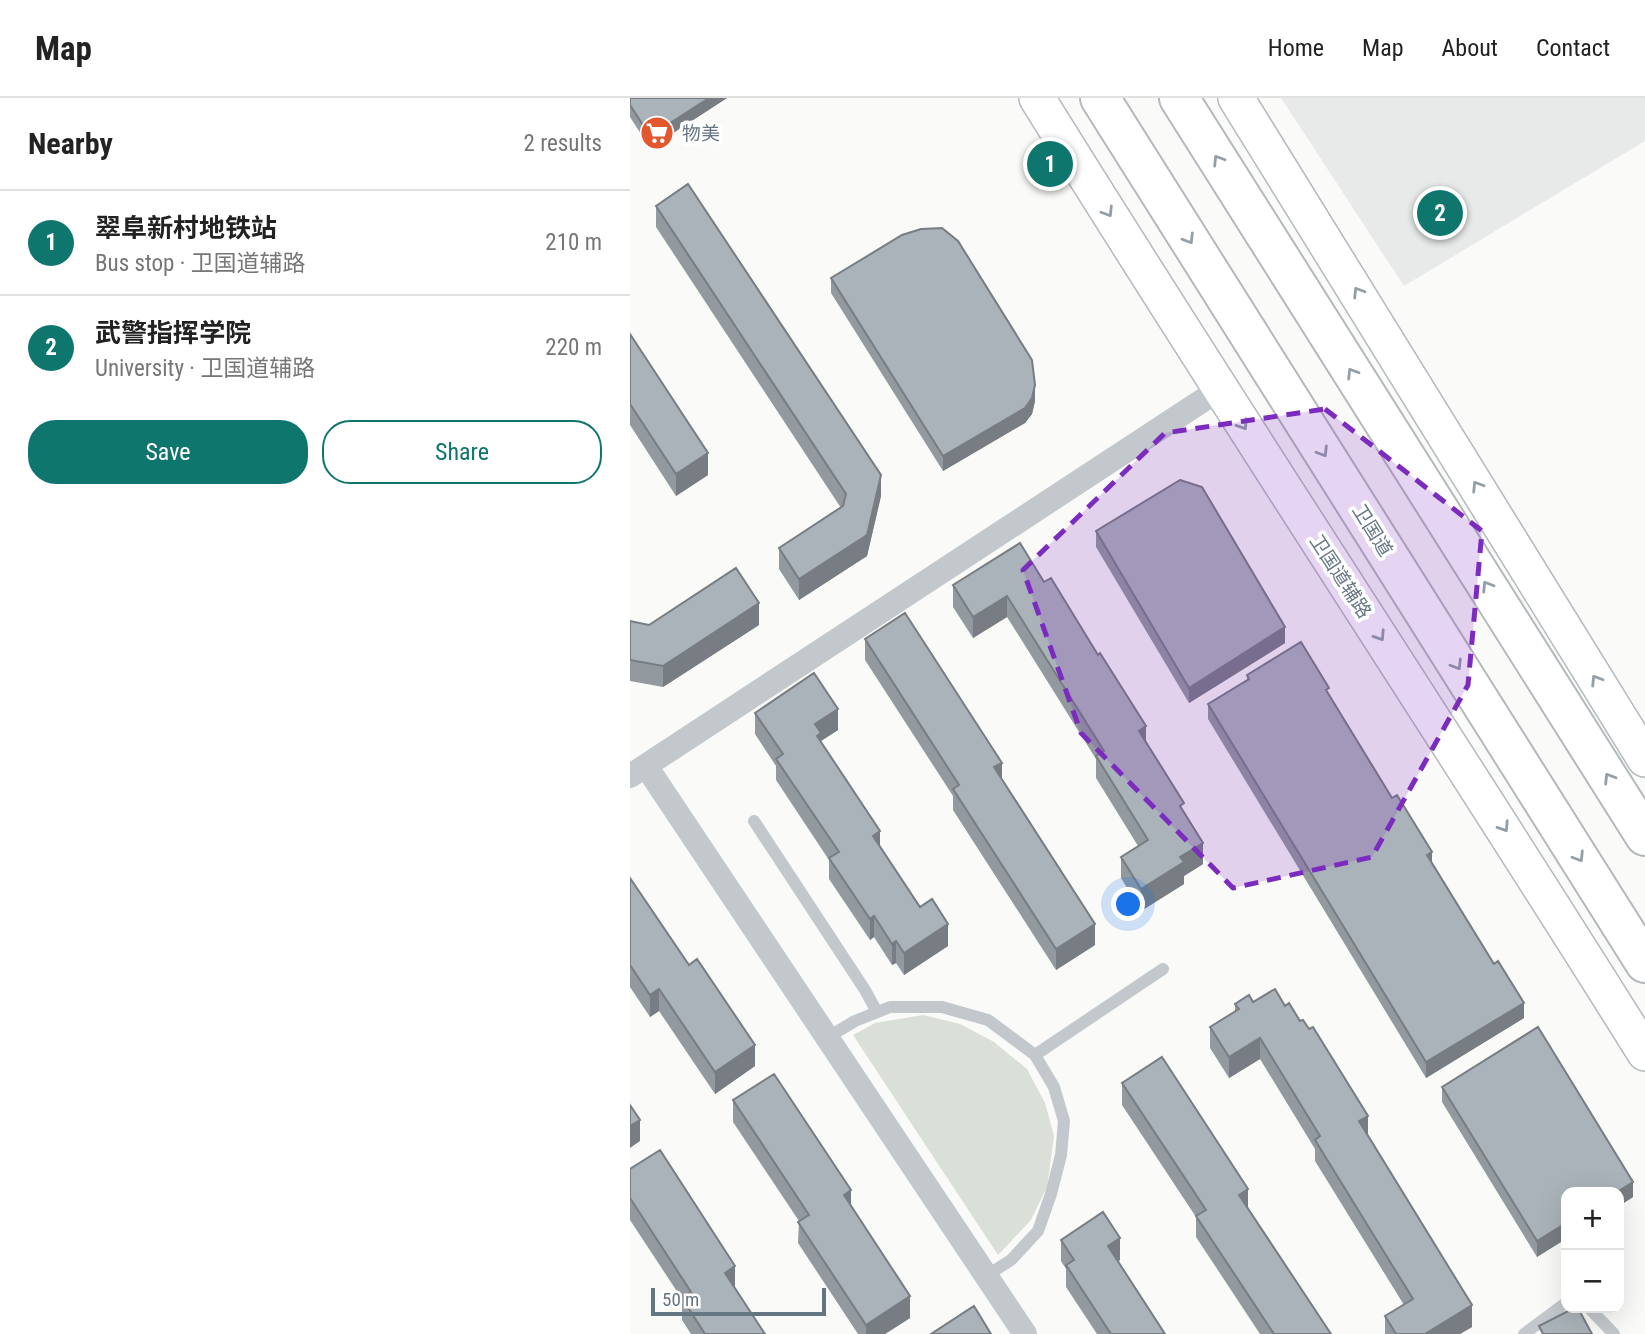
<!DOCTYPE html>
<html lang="en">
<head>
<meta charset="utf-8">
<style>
	:root { --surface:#fff; --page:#f6f6f6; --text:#222; --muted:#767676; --line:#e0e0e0; --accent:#0f766e }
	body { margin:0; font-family:"Roboto Condensed","Noto Sans SC",sans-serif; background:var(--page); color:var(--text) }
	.controls { position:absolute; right:21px; bottom:21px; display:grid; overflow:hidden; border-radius:14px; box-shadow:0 7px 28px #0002 }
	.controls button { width:63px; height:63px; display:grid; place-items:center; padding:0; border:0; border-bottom:2px solid var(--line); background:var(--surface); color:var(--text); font:35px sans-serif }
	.scale { position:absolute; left:21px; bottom:18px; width:175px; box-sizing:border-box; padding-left:7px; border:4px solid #657683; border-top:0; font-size:19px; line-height:24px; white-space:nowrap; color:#657683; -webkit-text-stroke:5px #fff; paint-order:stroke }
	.you { position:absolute; left:499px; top:807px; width:24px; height:24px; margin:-18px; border:5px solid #fff; border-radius:50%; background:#1a73e8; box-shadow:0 0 0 10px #1a73e833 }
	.badge { display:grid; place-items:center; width:46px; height:46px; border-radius:50%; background:var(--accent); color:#fff; font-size:23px; font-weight:700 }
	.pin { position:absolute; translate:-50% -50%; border:4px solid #fff; box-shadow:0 2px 7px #0006 }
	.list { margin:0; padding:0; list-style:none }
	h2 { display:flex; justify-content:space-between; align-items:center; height:91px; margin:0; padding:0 28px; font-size:30px }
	h2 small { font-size:23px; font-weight:400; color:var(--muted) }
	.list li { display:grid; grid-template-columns:46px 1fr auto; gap:21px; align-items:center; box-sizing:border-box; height:105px; padding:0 28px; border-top:2px solid var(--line) }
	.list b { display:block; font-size:26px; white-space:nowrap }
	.list p { margin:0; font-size:23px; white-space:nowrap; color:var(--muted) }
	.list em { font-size:23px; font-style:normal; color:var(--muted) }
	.actions { display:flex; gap:14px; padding:21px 28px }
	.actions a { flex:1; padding:16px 0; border:2px solid var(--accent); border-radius:28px; text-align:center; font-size:24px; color:var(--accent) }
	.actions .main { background:var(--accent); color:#fff }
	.map { position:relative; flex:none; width:1015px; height:1236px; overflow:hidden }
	header { display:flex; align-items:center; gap:42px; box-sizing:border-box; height:98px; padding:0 35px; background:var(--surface); border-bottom:2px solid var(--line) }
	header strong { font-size:33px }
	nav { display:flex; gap:38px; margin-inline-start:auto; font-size:24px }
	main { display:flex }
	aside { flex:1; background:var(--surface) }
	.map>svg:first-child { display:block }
</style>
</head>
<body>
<header>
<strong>Map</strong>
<nav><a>Home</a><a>Map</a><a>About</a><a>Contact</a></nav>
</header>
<main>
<aside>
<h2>Nearby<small>2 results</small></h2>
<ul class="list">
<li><span class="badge">1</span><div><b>翠阜新村地铁站</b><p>Bus stop · 卫国道辅路</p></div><em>210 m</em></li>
<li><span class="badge">2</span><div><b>武警指挥学院</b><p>University · 卫国道辅路</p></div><em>220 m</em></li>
</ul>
<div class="actions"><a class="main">Save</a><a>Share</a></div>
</aside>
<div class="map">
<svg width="1015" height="1236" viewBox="0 0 1015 1236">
	<rect width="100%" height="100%" fill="#fafaf8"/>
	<path fill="#e8e9e9" d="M 651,0 L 1015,0 L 1015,43 L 774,188 Z"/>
	<path fill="#dadfd7" d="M 293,917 L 330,926 L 364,944 L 397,971 L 415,1005 L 424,1038 L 417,1089 L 401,1122 L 368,1157 L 223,937 L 245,925 Z"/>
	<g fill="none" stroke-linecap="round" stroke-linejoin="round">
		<defs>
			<path id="secondary" d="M 407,0 C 606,321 815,635 1015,955
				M 606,0 L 1015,661"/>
			<path id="trunk" d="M 470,0 L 1015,865
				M 549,0 L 1015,738"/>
		</defs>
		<use href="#secondary" stroke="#b3babf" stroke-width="38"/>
		<use href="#trunk" stroke="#b4b9bd" stroke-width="42"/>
		<path stroke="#c3c8cc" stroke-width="12" d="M 124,723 L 235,892 L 247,914
			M 198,939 L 225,923 L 260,909 L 312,909 L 358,922 L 405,957 L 424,989 L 434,1023 L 431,1057 L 421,1096 L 408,1133 L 381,1162 L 356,1178
			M 405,957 L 533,871
			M 959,1210 L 984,1236
			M 894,1236 L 933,1207 L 936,1206"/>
		<path stroke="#c3c8cc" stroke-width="24" d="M 16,668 L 395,1236
			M 0,678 L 590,291"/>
		<use href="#secondary" stroke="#fff" stroke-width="35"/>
		<use href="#trunk" stroke="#fff" stroke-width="38"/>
	</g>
	<path fill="#929a9f" d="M 0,0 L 97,0 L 20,50 L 0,19 Z
		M 26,108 L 251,398 L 237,458 L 169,502 L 149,471 L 149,450 L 211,410 L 26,129 Z
		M 201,180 L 405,303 L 402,316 L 395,325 L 313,373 L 201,195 Z
		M 0,236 L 78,377 L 46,398 L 0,327 Z
		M 466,433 L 655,545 L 559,605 L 466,449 Z
		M 390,445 L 516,644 L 554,714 L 573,766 L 554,778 L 554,786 L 511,813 L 491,780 L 491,759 L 508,748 L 466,680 L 466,661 L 377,519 L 343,540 L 323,509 L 323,487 Z
		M 0,523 L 19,527 L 129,527 L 33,589 L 0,583 Z
		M 235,541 L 372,681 L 465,847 L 426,872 L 323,712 L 323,698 L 235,562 Z
		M 617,577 L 699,596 L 864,866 L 894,920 L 796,980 L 578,621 L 578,606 L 617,582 Z
		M 125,615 L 208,632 L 191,643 L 191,645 L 250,749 L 290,809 L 318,848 L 274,877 L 266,865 L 262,867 L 244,839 L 240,842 L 199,781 L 199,762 L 146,682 L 146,668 L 125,636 Z
		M 0,780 L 125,968 L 85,996 L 29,913 L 20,919 L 0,889 Z
		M 623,904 L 738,1038 L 842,1229 L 830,1236 L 755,1236 L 755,1218 L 774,1207 L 685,1063 L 685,1051 L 630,961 L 599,980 L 580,950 L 580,929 L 605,914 L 605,906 Z
		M 492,985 L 618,1110 L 701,1236 L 630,1236 L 566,1139 L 566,1119 L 492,1007 Z
		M 812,989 L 1003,1099 L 989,1108 L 989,1094 L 907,1159 L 812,1004 Z
		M 103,1002 L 280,1220 L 255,1236 L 228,1236 L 168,1145 L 169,1123 L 103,1024 Z
		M 0,1071 L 135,1236 L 61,1236 L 52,1222 L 52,1201 L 0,1122 Z
		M 431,1142 L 490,1162 L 488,1163 L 535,1236 L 467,1236 L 436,1189 L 436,1171 L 431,1163 Z"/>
	<path fill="#777d82" d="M 79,0 L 97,0 L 20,50 L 20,38 Z
		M 405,287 L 405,303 L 402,316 L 395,325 L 313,373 L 313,358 Z
		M 78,355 L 78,377 L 46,398 L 46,376 Z
		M 251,377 L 251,398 L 237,458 L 169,502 L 169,481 Z
		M 377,498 L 377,519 L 343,540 L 343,519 Z
		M 129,505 L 129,527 L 33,589 L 33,568 Z
		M 655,529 L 655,545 L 559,605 L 559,590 Z
		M 208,611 L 208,632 L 191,643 L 191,657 L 185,626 Z
		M 516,628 L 516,650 L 509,633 Z
		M 372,665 L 372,686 L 364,669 Z
		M 250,733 L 250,755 L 243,738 Z
		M 573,745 L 573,766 L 554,778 L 554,786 L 511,813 L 511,791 L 550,759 Z
		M 802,754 L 802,770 L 797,757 Z
		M 244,818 L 244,839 L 240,842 L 240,821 Z
		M 318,826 L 318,848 L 274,877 L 274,855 Z
		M 465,826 L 465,847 L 426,872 L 426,851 Z
		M 266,843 L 266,865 L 262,867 L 262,846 Z
		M 29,891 L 29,913 L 20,919 L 20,897 Z
		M 894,905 L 894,920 L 796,980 L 796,964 Z
		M 630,940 L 630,961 L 599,980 L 599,959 Z
		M 125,947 L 125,968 L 85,996 L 85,974 Z
		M 738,1018 L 738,1039 L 729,1023 Z
		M 10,1022 L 10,1043 L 0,1050 L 0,1028 Z
		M 1003,1084 L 1003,1099 L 989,1108 L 989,1094 L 987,1094 Z
		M 618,1091 L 618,1112 L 609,1097 Z
		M 221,1092 L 221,1114 L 214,1097 Z
		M 936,1125 L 936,1141 L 907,1159 L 907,1143 Z
		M 490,1140 L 490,1162 L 478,1170 L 478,1148 Z
		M 105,1168 L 105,1190 L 95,1175 Z
		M 280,1198 L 280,1220 L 255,1236 L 236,1236 L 236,1227 Z
		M 842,1207 L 842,1229 L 830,1236 L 795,1236 Z"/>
	<path fill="#aab3b9" stroke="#777d82" stroke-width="2" d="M 0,0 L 79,0 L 20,38 L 0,7 Z
		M 58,86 L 251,377 L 237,437 L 169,481 L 149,450 L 213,408 L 216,396 L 26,108 Z
		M 312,130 L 328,143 L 402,262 L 405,287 L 402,300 L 395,310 L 313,358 L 201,180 L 272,137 L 291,131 Z
		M 0,236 L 78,355 L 46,376 L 0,306 Z
		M 550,382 L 572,389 L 655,529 L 559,590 L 466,433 Z
		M 390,445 L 414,484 L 421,480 L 468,557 L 470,555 L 516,628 L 509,633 L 554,705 L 550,708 L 573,745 L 550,759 L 554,764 L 511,791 L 491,759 L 518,742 L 466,658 L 474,653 L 377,498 L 343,519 L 323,487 Z
		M 106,470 L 129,505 L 33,568 L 0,562 L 0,523 L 19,527 Z
		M 275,515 L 372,665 L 364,669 L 465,826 L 426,851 L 323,691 L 329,687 L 235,541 Z
		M 671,544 L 699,590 L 696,592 L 762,700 L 767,697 L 802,754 L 797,757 L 864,866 L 868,863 L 894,905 L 796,964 L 578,606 L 619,581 L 617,577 Z
		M 184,575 L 208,611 L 185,626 L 191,635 L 187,638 L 250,733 L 243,738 L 290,809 L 302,801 L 318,826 L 274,855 L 266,843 L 262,846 L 244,818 L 240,821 L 199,760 L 209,754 L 146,661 L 153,656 L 125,615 Z
		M 0,780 L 59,867 L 67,861 L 125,947 L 85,974 L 29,891 L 20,897 L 0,867 Z
		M 645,891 L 655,908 L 659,905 L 670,923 L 673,922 L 679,931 L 683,929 L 738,1018 L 729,1023 L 842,1207 L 795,1236 L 766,1236 L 755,1218 L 783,1201 L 685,1042 L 690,1038 L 630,940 L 599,959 L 580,929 L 609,911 L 605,906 L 619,897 L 623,904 Z
		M 908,929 L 1003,1084 L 987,1094 L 936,1094 L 936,1125 L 907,1143 L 812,989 Z
		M 532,959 L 618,1091 L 609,1097 L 701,1236 L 644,1236 L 566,1118 L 576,1112 L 492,985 Z
		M 144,976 L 221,1092 L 214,1097 L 280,1198 L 236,1227 L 168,1124 L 179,1117 L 103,1002 Z
		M 0,1007 L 10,1022 L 0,1028 Z
		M 30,1052 L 105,1168 L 95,1175 L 135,1236 L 75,1236 L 52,1200 L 61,1194 L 0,1100 L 0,1071 Z
		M 473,1114 L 490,1140 L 478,1148 L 535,1236 L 481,1236 L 436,1167 L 444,1162 L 431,1142 Z
		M 344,1208 L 361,1236 L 301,1236 Z
		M 944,1210 L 948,1210 L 962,1236 L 913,1236 L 909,1228 Z"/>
	<defs><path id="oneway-chevron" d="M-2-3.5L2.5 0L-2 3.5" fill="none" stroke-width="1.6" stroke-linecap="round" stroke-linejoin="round" transform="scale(1.75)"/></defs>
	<g stroke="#939fa8">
		<use href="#oneway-chevron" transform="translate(588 62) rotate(-122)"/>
		<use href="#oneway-chevron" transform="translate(478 114) rotate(58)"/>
		<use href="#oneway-chevron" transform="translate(559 141) rotate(58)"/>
		<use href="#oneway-chevron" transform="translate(728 194) rotate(-122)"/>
		<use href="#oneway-chevron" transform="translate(722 275) rotate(-122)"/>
		<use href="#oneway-chevron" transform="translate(613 327) rotate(57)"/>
		<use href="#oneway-chevron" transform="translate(693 354) rotate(58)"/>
		<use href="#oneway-chevron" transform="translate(847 388) rotate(-122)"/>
		<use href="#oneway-chevron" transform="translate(857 488) rotate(-122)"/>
		<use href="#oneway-chevron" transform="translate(750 538) rotate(57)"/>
		<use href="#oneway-chevron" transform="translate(827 567) rotate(58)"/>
		<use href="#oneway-chevron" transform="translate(966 582) rotate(-122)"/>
		<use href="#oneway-chevron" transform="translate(979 680) rotate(-122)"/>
		<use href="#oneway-chevron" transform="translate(874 729) rotate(57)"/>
		<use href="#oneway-chevron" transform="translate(949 759) rotate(58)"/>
	</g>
	<path fill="#7b2cbf" fill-opacity="0.2" stroke="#7b2cbf" stroke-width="5" stroke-dasharray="14 9" stroke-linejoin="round" d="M 695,311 L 852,433 L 838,587 L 742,759 L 603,790 L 451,635 L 393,472 L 535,335 Z"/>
	<defs>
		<symbol id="supermarket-disc" viewBox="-11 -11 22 22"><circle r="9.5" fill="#e4572e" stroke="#fff"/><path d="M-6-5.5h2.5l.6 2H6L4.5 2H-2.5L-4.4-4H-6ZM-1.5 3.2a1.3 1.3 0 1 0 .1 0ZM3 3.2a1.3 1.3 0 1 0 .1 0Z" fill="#fff"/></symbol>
	</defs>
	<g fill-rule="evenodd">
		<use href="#supermarket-disc" x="8" y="16" width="38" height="38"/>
	</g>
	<g text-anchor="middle" stroke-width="7" stroke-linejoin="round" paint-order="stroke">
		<g font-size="19" fill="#657683" stroke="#fff" text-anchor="start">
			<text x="52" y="42">物美</text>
		</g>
		<g font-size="19" fill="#657683" stroke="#fff">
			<text transform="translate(743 432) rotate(58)" y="7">卫国道</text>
			<text transform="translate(711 478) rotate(57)" y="7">卫国道辅路</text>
		</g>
	</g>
</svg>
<div class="controls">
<button>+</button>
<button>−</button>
</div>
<div class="scale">50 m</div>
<div class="you"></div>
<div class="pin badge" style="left:420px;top:66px">1</div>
<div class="pin badge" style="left:810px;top:115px">2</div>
</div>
</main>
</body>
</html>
